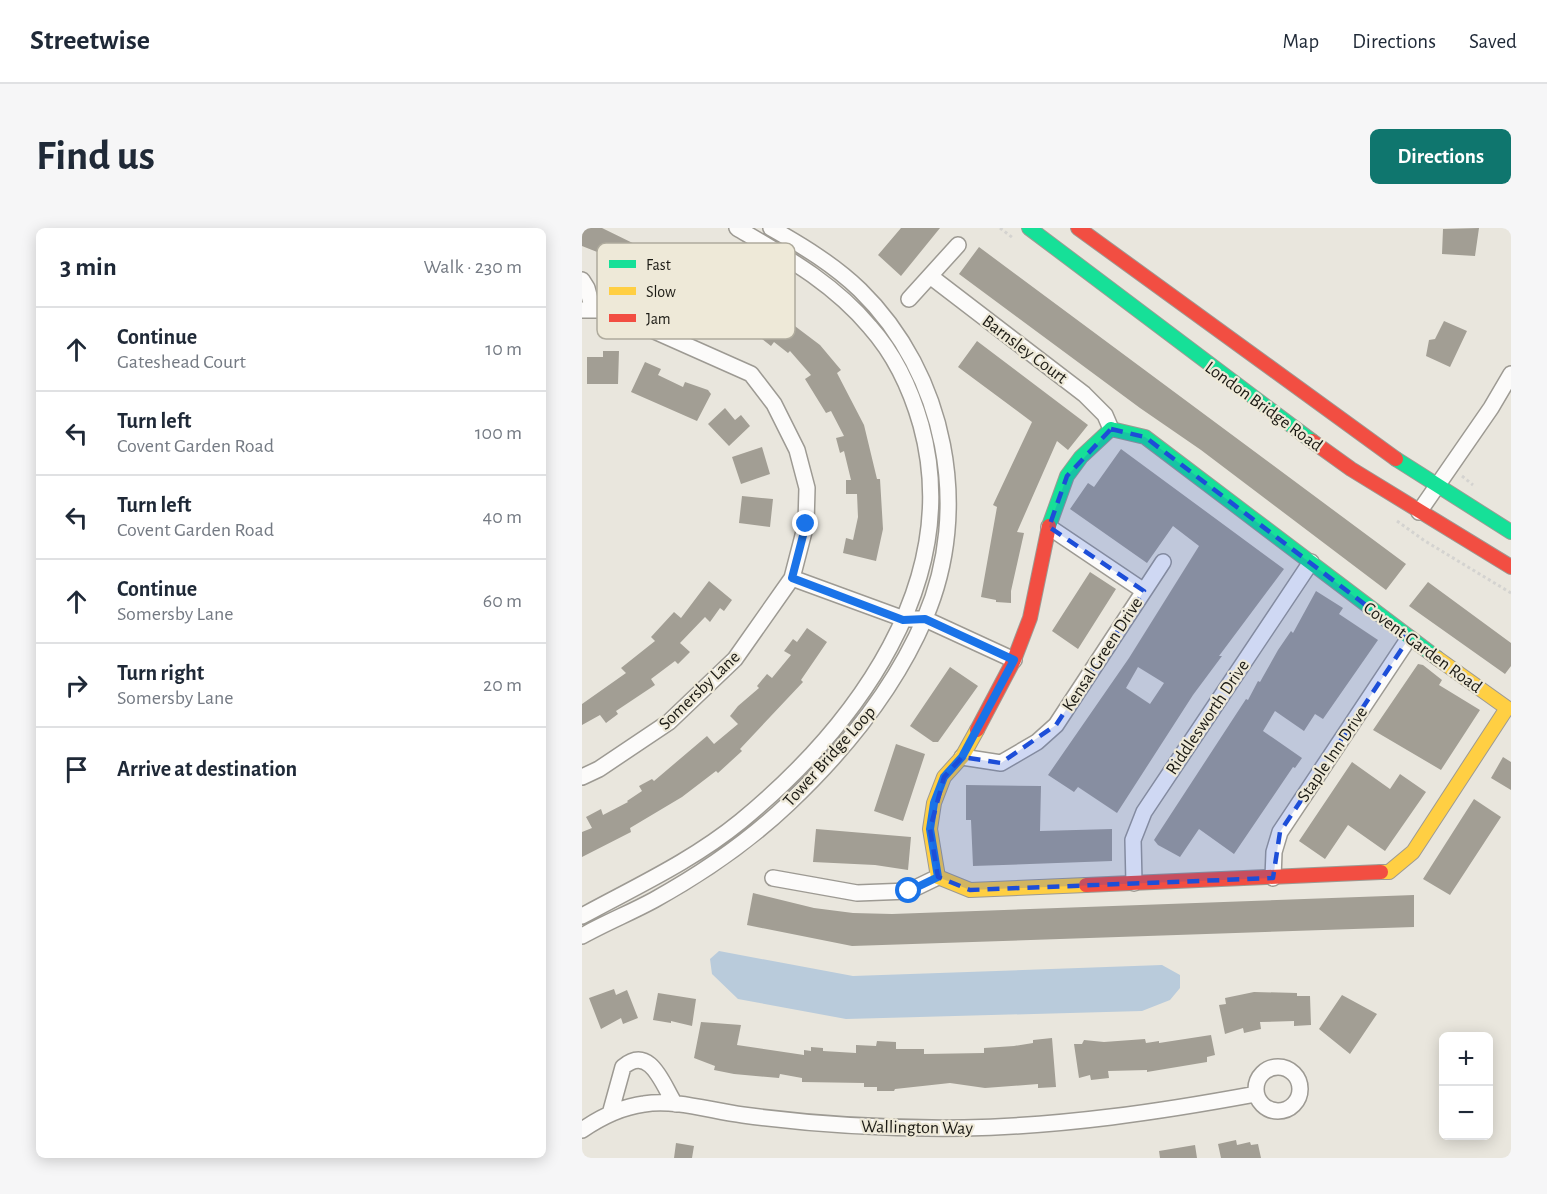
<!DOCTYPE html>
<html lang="en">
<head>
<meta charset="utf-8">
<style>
	:root { --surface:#fff; --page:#f6f6f7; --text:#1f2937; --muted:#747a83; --line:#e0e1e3; --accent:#0f766e }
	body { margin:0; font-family:"Alegreya Sans",sans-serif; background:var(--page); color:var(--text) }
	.controls { position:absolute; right:18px; bottom:18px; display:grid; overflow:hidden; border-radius:9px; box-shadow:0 3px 15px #0003 }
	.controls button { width:54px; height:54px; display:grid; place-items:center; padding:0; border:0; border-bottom:2px solid var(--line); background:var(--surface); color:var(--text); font:30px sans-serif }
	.stop { position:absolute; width:18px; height:18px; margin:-14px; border:4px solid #1a73e8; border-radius:50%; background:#fff }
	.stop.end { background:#1a73e8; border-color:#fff; box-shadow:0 2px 6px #0008 }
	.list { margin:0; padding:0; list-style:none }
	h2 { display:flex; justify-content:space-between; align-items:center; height:78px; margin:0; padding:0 24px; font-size:26px }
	h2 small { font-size:20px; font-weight:400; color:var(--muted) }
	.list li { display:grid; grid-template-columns:39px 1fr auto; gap:18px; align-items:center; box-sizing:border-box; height:84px; padding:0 24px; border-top:2px solid var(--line) }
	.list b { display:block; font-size:22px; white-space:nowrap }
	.list p { margin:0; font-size:20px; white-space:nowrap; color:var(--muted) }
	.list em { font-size:20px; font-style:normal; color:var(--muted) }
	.icon { flex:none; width:33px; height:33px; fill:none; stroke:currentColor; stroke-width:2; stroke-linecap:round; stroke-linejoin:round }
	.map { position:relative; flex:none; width:929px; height:930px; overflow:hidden; border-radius:9px }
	header { display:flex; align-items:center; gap:36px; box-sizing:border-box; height:84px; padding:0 30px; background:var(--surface); border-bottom:2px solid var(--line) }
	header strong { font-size:28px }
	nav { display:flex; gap:33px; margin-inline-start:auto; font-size:21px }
	.intro { display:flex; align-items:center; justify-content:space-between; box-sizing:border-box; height:144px; padding:0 36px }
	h1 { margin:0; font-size:42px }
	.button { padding:15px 27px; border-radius:9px; background:var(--accent); color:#fff; font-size:21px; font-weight:700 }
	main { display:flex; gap:36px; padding:0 36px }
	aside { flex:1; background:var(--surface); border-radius:9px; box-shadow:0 3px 15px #0003 }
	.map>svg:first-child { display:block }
</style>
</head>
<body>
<header>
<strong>Streetwise</strong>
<nav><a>Map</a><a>Directions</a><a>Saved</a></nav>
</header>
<div class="intro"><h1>Find us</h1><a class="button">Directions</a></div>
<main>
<aside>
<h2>3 min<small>Walk · 230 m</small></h2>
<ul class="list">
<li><svg class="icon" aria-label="ahead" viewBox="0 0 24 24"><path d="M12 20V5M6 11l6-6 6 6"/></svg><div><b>Continue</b><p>Gateshead Court</p></div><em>10 m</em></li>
<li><svg class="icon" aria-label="left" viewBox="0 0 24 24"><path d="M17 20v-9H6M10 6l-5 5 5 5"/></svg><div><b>Turn left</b><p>Covent Garden Road</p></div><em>100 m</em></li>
<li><svg class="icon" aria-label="left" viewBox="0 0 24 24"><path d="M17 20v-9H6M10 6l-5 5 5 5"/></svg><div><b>Turn left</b><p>Covent Garden Road</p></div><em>40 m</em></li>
<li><svg class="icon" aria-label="ahead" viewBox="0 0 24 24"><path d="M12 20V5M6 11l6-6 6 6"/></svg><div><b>Continue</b><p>Somersby Lane</p></div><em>60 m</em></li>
<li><svg class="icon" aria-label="right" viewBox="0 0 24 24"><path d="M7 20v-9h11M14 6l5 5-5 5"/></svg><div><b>Turn right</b><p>Somersby Lane</p></div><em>20 m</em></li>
<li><svg class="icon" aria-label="arrive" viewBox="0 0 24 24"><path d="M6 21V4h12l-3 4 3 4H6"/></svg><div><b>Arrive at destination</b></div></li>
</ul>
</aside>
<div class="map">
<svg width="929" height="930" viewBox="0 0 929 930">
	<rect width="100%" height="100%" fill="#e9e6dd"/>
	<path fill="#b9cbdb" d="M 137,723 L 271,748 L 580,737 L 598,747 L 598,760 L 588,772 L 560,783 L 264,791 L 156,771 L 130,746 L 128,731 Z"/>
	<path fill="#a29e94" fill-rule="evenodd" d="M 0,0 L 20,0 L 112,45 L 151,62 L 154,58 L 183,71 L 181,74 L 238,117 L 259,142 L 255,145 L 282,197 L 295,251 L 298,251 L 301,301 L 294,333 L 261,325 L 264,310 L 271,312 L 276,289 L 275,266 L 264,266 L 264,252 L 269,252 L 262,223 L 258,225 L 254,210 L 262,208 L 249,183 L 244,185 L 223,151 L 229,147 L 208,123 L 206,125 L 192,114 L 189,118 L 171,104 L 153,96 L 159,85 L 133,74 L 130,81 L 114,74 L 112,78 L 54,50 L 52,53 L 38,47 L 43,35 L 0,18 Z
		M 319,0 L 358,0 L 319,48 L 296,27 Z
		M 897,0 L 893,28 L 860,26 L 861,1 Z
		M 397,19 L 824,336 L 804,362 L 619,222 L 558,180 L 377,46 Z
		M 862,93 L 885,103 L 868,139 L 844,128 L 847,112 L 853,111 Z
		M 395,113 L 506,197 L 486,222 L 475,213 L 435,304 L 442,305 L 429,363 L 429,375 L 414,374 L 414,372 L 399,369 L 415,279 L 411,277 L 450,194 L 376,139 Z
		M 21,123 L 37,123 L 36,156 L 5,156 L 5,129 L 21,129 Z
		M 63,134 L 79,141 L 76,147 L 101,159 L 103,154 L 126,162 L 129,166 L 115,193 L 49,164 Z
		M 143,180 L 153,192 L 159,187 L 168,198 L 147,218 L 126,196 Z
		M 180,219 L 188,246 L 159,256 L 150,229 Z
		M 539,221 L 702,341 L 637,428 L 640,428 L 611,467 L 535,585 L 496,559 L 492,564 L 466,547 L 547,430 L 617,318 L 591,298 L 565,335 L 488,281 L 506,255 L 512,259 ZM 556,439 L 582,455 L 568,476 L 544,460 Z
		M 160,268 L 191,271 L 188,299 L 157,295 Z
		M 508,344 L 534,361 L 496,421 L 470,403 Z
		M 127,353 L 150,372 L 142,383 L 138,380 L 128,394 L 123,389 L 98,415 L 108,424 L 96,436 L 93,433 L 69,451 L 73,457 L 34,483 L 36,486 L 24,495 L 18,487 L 0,497 L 0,476 L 44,445 L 39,440 L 73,413 L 69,409 L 92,384 L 99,390 Z
		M 846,354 L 929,415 L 929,438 L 923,446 L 827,378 Z
		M 734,363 L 761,380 L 757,386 L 796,412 L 741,491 L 733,486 L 722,503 L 693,483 L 681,503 L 720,530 L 713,540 L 711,539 L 652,626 L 617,601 L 598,629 L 576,617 L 572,612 L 664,471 L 666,472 L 676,453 L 678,454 L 696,422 L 709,403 L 711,405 Z
		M 225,400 L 245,414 L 219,452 L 221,454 L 158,521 L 160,523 L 136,545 L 134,543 L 100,569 L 48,600 L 49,604 L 0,629 L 0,604 L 10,600 L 4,589 L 19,581 L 21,587 L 46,574 L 45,573 L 60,563 L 57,558 L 70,551 L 72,553 L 125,508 L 132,516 L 156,496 L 148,488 L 156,478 L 177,460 L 175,458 L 185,446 L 190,450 L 209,427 L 202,423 L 211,411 L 215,414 Z
		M 836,436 L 841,437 L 860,452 L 857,457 L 898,482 L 859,542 L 791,502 Z
		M 368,439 L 396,458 L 356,514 L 351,514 L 328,498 Z
		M 314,516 L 343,526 L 321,593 L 292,583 Z
		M 921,529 L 929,534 L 929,562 L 909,550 Z
		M 770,534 L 808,561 L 818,546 L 844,564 L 803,623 L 766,597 L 743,631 L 717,613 Z
		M 384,557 L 459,558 L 458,603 L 530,601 L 530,633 L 391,638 L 389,592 L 384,592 Z
		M 892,571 L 919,589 L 868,667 L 841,651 Z
		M 234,601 L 329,609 L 326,642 L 293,637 L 231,634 Z
		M 171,665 L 232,680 L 271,685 L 310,686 L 832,667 L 832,699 L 270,718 L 165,697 Z
		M 32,761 L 34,767 L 45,762 L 56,790 L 41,796 L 39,790 L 19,801 L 7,770 Z
		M 672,764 L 715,765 L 715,768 L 728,768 L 729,797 L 712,798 L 712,793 L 678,794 L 679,801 L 662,805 L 661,800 L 643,806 L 637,777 L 644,776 L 643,770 Z
		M 76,765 L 114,771 L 110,798 L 89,793 L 89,795 L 71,792 Z
		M 760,767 L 795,786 L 768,826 L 737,801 Z
		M 119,794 L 159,797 L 155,817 L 222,827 L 222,822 L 229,823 L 229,819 L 241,820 L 241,823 L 274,825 L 274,817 L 294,818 L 295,813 L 314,814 L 314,821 L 342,821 L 342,826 L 402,825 L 402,820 L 432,818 L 451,815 L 451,812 L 470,810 L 474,859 L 456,860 L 456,856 L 403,860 L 368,855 L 313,861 L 312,863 L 295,863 L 295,859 L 282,859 L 282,855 L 220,854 L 220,850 L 198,846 L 197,850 L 152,846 L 132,842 L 133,838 L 112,830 Z
		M 629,807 L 633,827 L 625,829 L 625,834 L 565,844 L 565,842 L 526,843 L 527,850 L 509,852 L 508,847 L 497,850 L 492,816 L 500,816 L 502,812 L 522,814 L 563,811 L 564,815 L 577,813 L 577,815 Z
		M 654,912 L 655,917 L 668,914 L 669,917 L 676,916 L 679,930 L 639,930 L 636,916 Z
		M 94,915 L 112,918 L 110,930 L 92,930 Z
		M 613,917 L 615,930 L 578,930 L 577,923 Z"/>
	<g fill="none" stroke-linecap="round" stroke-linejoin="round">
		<defs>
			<path id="street" d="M 348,48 L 502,166 L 523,187 L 529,201
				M 0,52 L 5,60 L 11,82
				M 327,71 L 376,17
				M 0,82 L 22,82 L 43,90 L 169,146 L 192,176 L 215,222 L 225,260 L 224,296 L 210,350 L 153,431 L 87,494 L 17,541 L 0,549
				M 837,284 L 909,180 L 929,146
				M 210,350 L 322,391 L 343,391 L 432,432
				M 562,363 L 581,334
				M 380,529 L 419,535 L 455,514 L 474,497 L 562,363 L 467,299
				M 191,650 L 275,665 L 327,663 L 356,649
				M 691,650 L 692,624 L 698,604 L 827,410
				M 552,655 L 551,612 L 562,584 L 729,334
				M 0,688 C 55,658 110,633 159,593 C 274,498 382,354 339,197 C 329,162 313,127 288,99 C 251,55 204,29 155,0
				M 0,708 C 23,695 48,685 72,672 C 119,646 167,613 206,576 C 261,524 313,460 343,390 C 390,281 364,146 278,62 C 252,37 221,18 189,0
				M674 861a22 22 0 1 1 44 0a22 22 0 1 1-44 0Z
				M 28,886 L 41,839 C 69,816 81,858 93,876
				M 0,902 C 19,889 39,879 62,876 C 94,871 129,883 161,887 C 235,897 308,901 382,900 C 481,898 577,884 674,866"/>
			<path id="fast" d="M 447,0 L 730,213
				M 529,201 L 563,209 L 855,430
				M 814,231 L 929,304
				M 467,298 L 485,248 L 499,229 L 529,201"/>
			<path id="slow" d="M 395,502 L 380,529 L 362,549 L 352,575 L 348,601 L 356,649 L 388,662 L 504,657
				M 799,644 L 807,644 L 831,624 L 925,480 L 855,430"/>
			<path id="jam" d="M 496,0 L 814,231
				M 730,213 L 769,241 L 929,339
				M 395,502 L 432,432 L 448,390 L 467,298
				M 504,657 L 799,644"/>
		</defs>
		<use href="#street" stroke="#9d9a93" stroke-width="18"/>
		<use href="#fast" stroke="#9d9a93" stroke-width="16"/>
		<use href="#slow" stroke="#9d9a93" stroke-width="16"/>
		<use href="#jam" stroke="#9d9a93" stroke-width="16"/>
		<path stroke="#d4d3d0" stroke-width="3" stroke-dasharray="3 3" stroke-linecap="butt" d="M 418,0 L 431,10
			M 880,248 L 891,257
			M 815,293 L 843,313 L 929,365"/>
		<use href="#street" stroke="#fcfbfa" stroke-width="15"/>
		<use href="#fast" stroke="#16e098" stroke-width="14"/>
		<use href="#slow" stroke="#ffcf43" stroke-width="14"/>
		<use href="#jam" stroke="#f24e42" stroke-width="14"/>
	</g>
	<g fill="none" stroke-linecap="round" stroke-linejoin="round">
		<path stroke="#1a73e8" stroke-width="8" d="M 224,296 L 210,350 L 321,392 L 343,391 L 432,432 L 380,529 L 362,549 L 352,575 L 348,601 L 356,649 L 327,663"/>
	</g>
	<path fill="#1d4ed8" fill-opacity="0.2" stroke="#1d4ed8" stroke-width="4.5" stroke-dasharray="12 8" stroke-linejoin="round" d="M 529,201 L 563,209 L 827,410 L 698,604 L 691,650 L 388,662 L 356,649 L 348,601 L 362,549 L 380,529 L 419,535 L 474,497 L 562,363 L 467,299 L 485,248 Z"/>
	<g text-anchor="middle" stroke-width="4.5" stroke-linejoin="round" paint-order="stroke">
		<g font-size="18" fill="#1b1a14" stroke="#eee9d8">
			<text transform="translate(443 121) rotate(37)" y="6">Barnsley Court</text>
			<text transform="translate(682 178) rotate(36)" y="6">London Bridge Road</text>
			<text transform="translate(841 419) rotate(36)" y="6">Covent Garden Road</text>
			<text transform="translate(520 426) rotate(-57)" y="6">Kensal Green Drive</text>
			<text transform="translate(117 462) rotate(-44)" y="6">Somersby Lane</text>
			<text transform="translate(625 489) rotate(-56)" y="6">Riddlesworth Drive</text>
			<text transform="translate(750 526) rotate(-56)" y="6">Staple Inn Drive</text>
			<text transform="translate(247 528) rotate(-48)" y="6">Tower Bridge Loop</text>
			<text transform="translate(335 899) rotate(1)" y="6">Wallington Way</text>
		</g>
	</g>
	<rect x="15" y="15" width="198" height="96" rx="9" fill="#eee9d8" stroke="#afab9d" stroke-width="1.5"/>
	<rect x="27" y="32" width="27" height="8" fill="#16e098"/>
	<rect x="27" y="59" width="27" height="8" fill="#ffcf43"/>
	<rect x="27" y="86" width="27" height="8" fill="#f24e42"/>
	<g font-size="16" fill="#1b1a14">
		<text x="64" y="42">Fast</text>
		<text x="64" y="69">Slow</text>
		<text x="64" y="96">Jam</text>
	</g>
</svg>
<div class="controls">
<button>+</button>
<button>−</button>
</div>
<div class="stop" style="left:327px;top:663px"></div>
<div class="stop end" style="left:224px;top:296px"></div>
</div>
</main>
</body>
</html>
